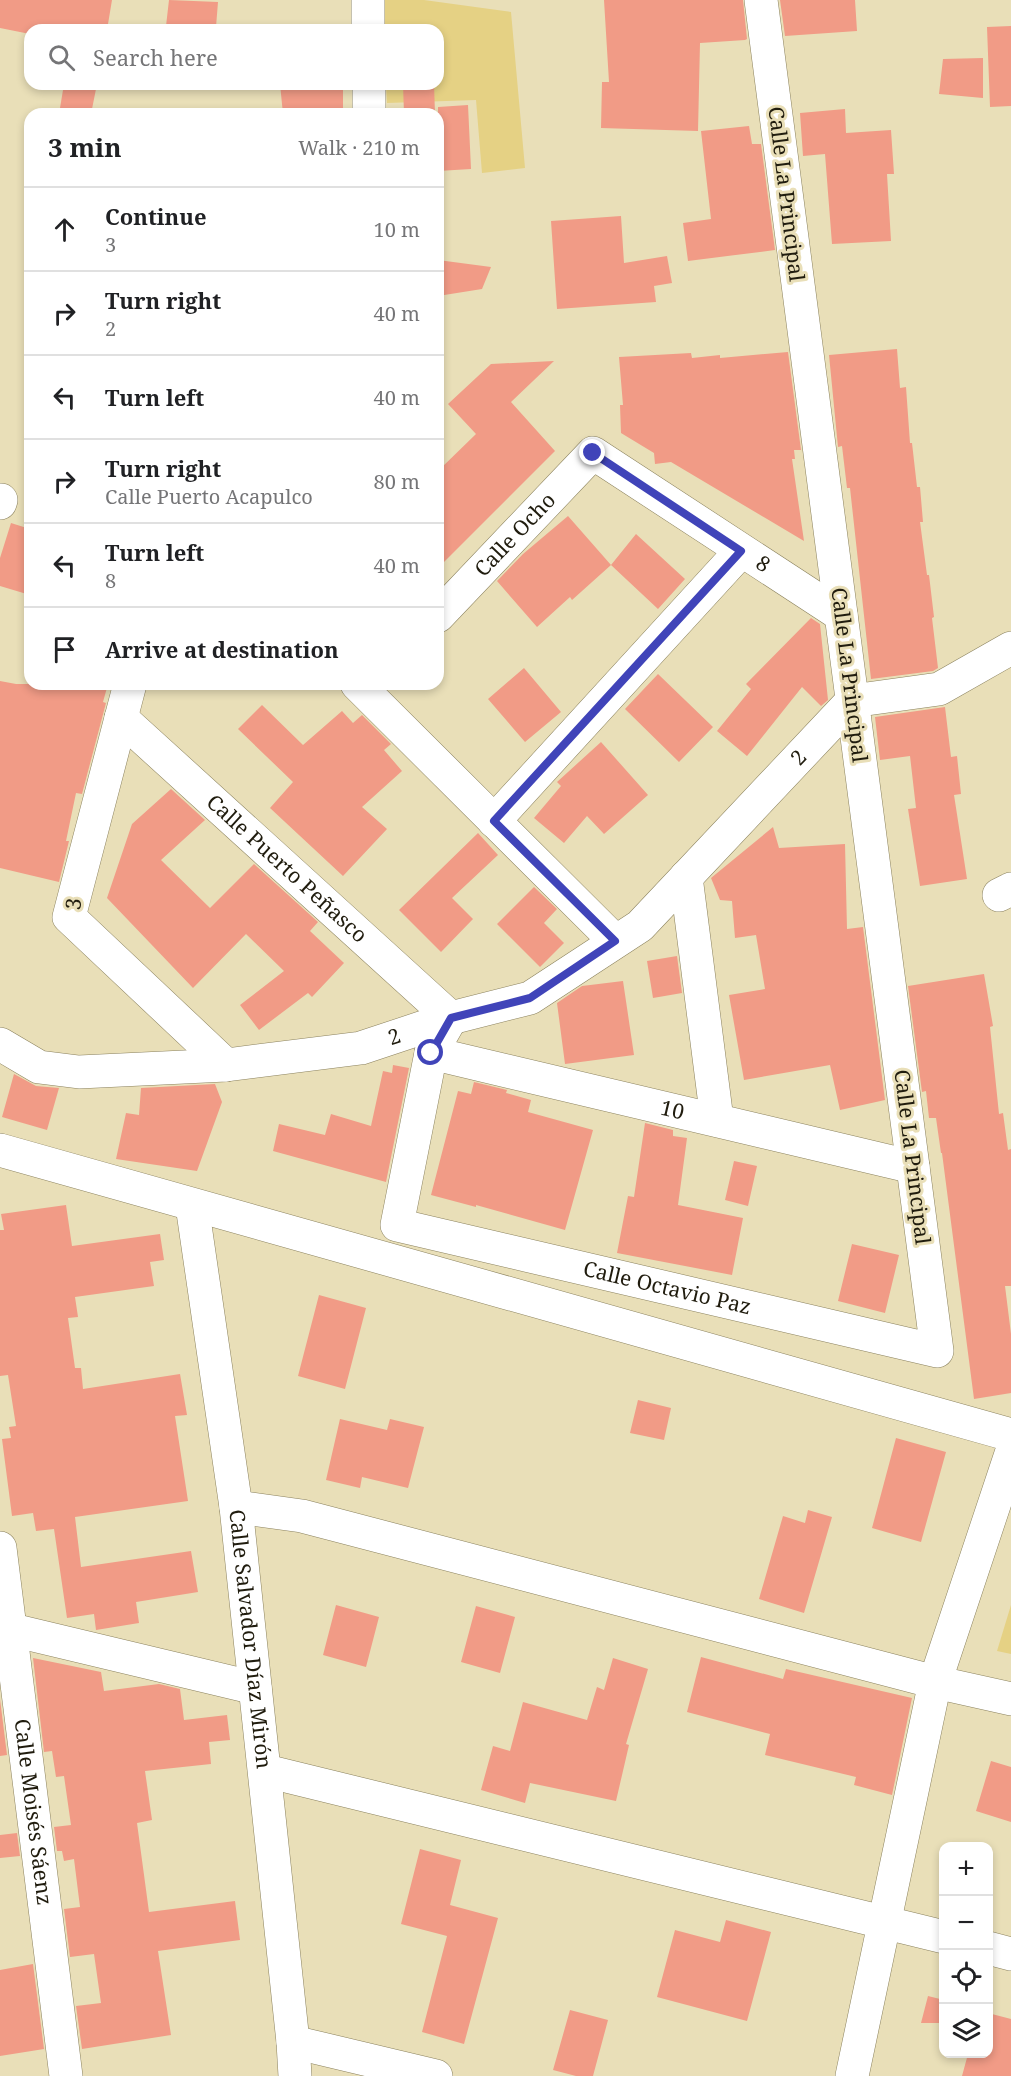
<!DOCTYPE html>
<html lang="en">
<head>
<meta charset="utf-8">
<style>
	:root { --surface:#fff; --page:#f2f2f2; --text:#202124; --muted:#757577; --line:#e0e0e0 }
	body { margin:0; font-family:"Noto Serif",serif; background:var(--page); color:var(--text) }
	.controls { position:absolute; right:18px; bottom:18px; display:grid; overflow:hidden; border-radius:12px; box-shadow:0 3px 9px #0003 }
	.controls button { width:54px; height:54px; display:grid; place-items:center; padding:0; border:0; border-bottom:2px solid var(--line); background:var(--surface); color:var(--text); font:30px sans-serif }
	.stop { position:absolute; width:18px; height:18px; margin:-14px; border:4px solid #4044b9; border-radius:50%; background:#fff }
	.stop.end { background:#4044b9; border-color:#fff; box-shadow:0 2px 6px #0008 }
	.list { margin:0; padding:0; list-style:none }
	h2 { display:flex; justify-content:space-between; align-items:center; height:78px; margin:0; padding:0 24px; font-size:26px }
	h2 small { font-size:20px; font-weight:400; color:var(--muted) }
	.list li { display:grid; grid-template-columns:39px 1fr auto; gap:18px; align-items:center; box-sizing:border-box; height:84px; padding:0 24px; border-top:2px solid var(--line) }
	.list b { display:block; font-size:22px; white-space:nowrap }
	.list p { margin:0; font-size:20px; white-space:nowrap; color:var(--muted) }
	.list em { font-size:20px; font-style:normal; color:var(--muted) }
	.icon { flex:none; width:33px; height:33px; fill:none; stroke:currentColor; stroke-width:2; stroke-linecap:round; stroke-linejoin:round }
	.map { position:relative; flex:none; width:1011px; height:2076px; overflow:hidden }
	.search { position:absolute; background:var(--surface); box-shadow:0 3px 9px #0003; left:24px; top:24px; width:420px; height:66px; display:flex; align-items:center; gap:15px; box-sizing:border-box; padding:0 21px; border-radius:18px; color:var(--muted); font-size:22px }
	.panel { position:absolute; background:var(--surface); box-shadow:0 3px 9px #0003; left:24px; top:108px; width:420px; height:582px; border-radius:18px }
	.map>svg:first-child { display:block }
</style>
</head>
<body>
<div class="map">
<svg width="1011" height="2076" viewBox="0 0 1011 2076">
	<rect width="100%" height="100%" fill="#e9dfb8"/>
	<path fill="#e5d184" d="M 380,0 L 424,0 L 511,12 L 525,168 L 482,173 L 476,100 L 387,103 L 386,84 L 438,84 L 438,30 L 382,30 Z
		M 1011,1605 L 1011,1654 L 997,1651 Z"/>
	<path fill="#f19b86" d="M 0,0 L 112,0 L 107,30 L 30,30 L 30,34 L 0,28 Z
		M 169,0 L 218,2 L 216,27 L 200,26 L 200,29 L 166,26 Z
		M 604,0 L 743,0 L 747,39 L 745,40 L 700,43 L 698,131 L 601,128 L 602,82 L 609,82 Z
		M 780,0 L 855,0 L 857,31 L 785,36 Z
		M 1011,26 L 1011,106 L 990,107 L 987,27 Z
		M 983,58 L 983,98 L 939,94 L 943,59 Z
		M 64,84 L 97,84 L 91,114 L 59,114 Z
		M 280,84 L 343,84 L 343,114 L 283,114 Z
		M 403,84 L 434,84 L 435,114 L 404,114 Z
		M 468,105 L 471,169 L 438,171 L 438,107 Z
		M 845,109 L 846,133 L 891,130 L 894,174 L 887,174 L 891,241 L 832,244 L 825,154 L 803,156 L 800,113 Z
		M 749,126 L 752,144 L 761,144 L 775,250 L 688,261 L 683,223 L 711,219 L 701,131 Z
		M 621,216 L 624,263 L 667,256 L 672,283 L 654,286 L 656,302 L 557,309 L 551,221 Z
		M 438,260 L 491,267 L 482,289 L 438,296 Z
		M 897,349 L 900,388 L 906,387 L 910,443 L 912,443 L 917,487 L 920,487 L 923,522 L 920,522 L 927,575 L 929,575 L 934,617 L 932,618 L 938,668 L 933,671 L 871,679 L 850,488 L 847,488 L 842,446 L 838,447 L 829,355 Z
		M 788,352 L 801,450 L 794,450 L 795,459 L 792,459 L 804,541 L 671,462 L 655,464 L 654,453 L 621,433 L 620,405 L 623,405 L 619,357 L 691,353 L 692,358 L 720,355 L 720,358 Z
		M 554,361 L 511,402 L 555,451 L 438,568 L 438,471 L 476,434 L 448,404 L 491,364 Z
		M 568,516 L 611,565 L 572,600 L 570,597 L 537,627 L 497,581 L 523,554 Z
		M 11,523 L 30,529 L 30,595 L 0,586 L 0,558 Z
		M 636,534 L 685,579 L 658,609 L 611,565 Z
		M 811,618 L 820,624 L 828,700 L 821,706 L 802,687 L 747,756 L 717,731 L 751,689 L 746,684 Z
		M 524,668 L 561,712 L 525,742 L 488,699 Z
		M 658,674 L 713,727 L 679,762 L 625,709 Z
		M 0,681 L 16,684 L 108,684 L 103,702 L 106,703 L 82,794 L 76,793 L 66,841 L 69,841 L 59,882 L 0,868 Z
		M 262,705 L 303,745 L 342,711 L 353,723 L 362,715 L 391,744 L 384,750 L 402,771 L 362,807 L 387,829 L 343,876 L 270,808 L 293,782 L 238,729 Z
		M 945,707 L 951,757 L 957,756 L 961,794 L 954,795 L 967,879 L 920,886 L 908,809 L 916,808 L 910,756 L 880,760 L 875,717 Z
		M 601,742 L 648,795 L 604,834 L 587,816 L 564,843 L 534,818 L 561,786 L 557,782 Z
		M 171,789 L 205,820 L 161,860 L 210,908 L 254,864 L 318,922 L 310,931 L 344,963 L 312,997 L 308,993 L 259,1030 L 240,1005 L 284,971 L 246,934 L 193,988 L 107,898 L 132,824 Z
		M 773,827 L 779,848 L 845,844 L 847,929 L 863,927 L 885,1100 L 840,1110 L 830,1065 L 744,1080 L 729,995 L 765,989 L 756,935 L 735,938 L 732,901 L 720,900 L 711,878 Z
		M 478,833 L 498,855 L 452,898 L 473,919 L 441,952 L 399,910 Z
		M 534,887 L 557,909 L 544,923 L 564,943 L 540,967 L 497,924 Z
		M 677,956 L 682,993 L 653,998 L 647,961 Z
		M 984,974 L 993,1026 L 990,1027 L 999,1114 L 1003,1113 L 1008,1150 L 1011,1149 L 1011,1286 L 1005,1286 L 1011,1334 L 1011,1393 L 974,1399 L 942,1153 L 941,1153 L 936,1118 L 929,1118 L 926,1091 L 922,1092 L 908,986 Z
		M 623,981 L 634,1055 L 565,1064 L 557,1003 L 582,986 Z
		M 393,1065 L 409,1068 L 386,1182 L 273,1151 L 279,1124 L 325,1135 L 331,1114 L 371,1126 L 383,1071 L 392,1073 Z
		M 14,1074 L 36,1086 L 59,1088 L 47,1130 L 2,1117 Z
		M 474,1082 L 507,1090 L 506,1093 L 531,1100 L 528,1112 L 593,1130 L 565,1230 L 476,1205 L 476,1207 L 431,1195 L 458,1091 L 471,1094 Z
		M 215,1084 L 222,1102 L 197,1171 L 116,1159 L 126,1113 L 139,1115 L 141,1088 Z
		M 645,1123 L 673,1130 L 673,1136 L 687,1138 L 678,1205 L 743,1218 L 732,1275 L 617,1253 L 628,1196 L 634,1197 Z
		M 734,1161 L 757,1166 L 748,1206 L 725,1200 Z
		M 66,1205 L 72,1246 L 160,1234 L 164,1260 L 150,1262 L 154,1286 L 75,1297 L 78,1317 L 68,1318 L 75,1368 L 81,1368 L 83,1389 L 180,1374 L 187,1415 L 175,1416 L 188,1501 L 75,1517 L 81,1567 L 191,1551 L 198,1592 L 136,1602 L 139,1623 L 96,1630 L 94,1614 L 67,1618 L 54,1529 L 36,1531 L 33,1513 L 12,1516 L 2,1439 L 11,1438 L 9,1427 L 16,1426 L 8,1375 L 0,1376 L 0,1230 L 4,1230 L 1,1214 Z
		M 852,1244 L 899,1255 L 885,1313 L 838,1301 Z
		M 319,1295 L 366,1308 L 345,1389 L 298,1376 Z
		M 638,1400 L 671,1408 L 664,1440 L 630,1433 Z
		M 340,1419 L 387,1430 L 390,1419 L 424,1427 L 408,1488 L 362,1477 L 360,1488 L 326,1480 Z
		M 896,1438 L 946,1452 L 921,1542 L 872,1528 Z
		M 808,1510 L 832,1517 L 804,1613 L 759,1599 L 783,1516 L 805,1523 Z
		M 336,1605 L 379,1617 L 366,1667 L 323,1655 Z
		M 476,1606 L 515,1617 L 500,1673 L 461,1662 Z
		M 701,1657 L 783,1679 L 786,1669 L 912,1698 L 892,1795 L 854,1785 L 856,1777 L 765,1755 L 770,1734 L 687,1712 Z
		M 33,1658 L 101,1672 L 104,1691 L 159,1684 L 180,1689 L 184,1720 L 227,1715 L 230,1740 L 209,1742 L 211,1764 L 145,1771 L 152,1820 L 137,1823 L 149,1912 L 235,1901 L 240,1940 L 158,1951 L 171,2035 L 82,2049 L 76,2006 L 101,2003 L 94,1954 L 70,1957 L 64,1909 L 80,1907 L 74,1859 L 64,1861 L 62,1851 L 57,1851 L 54,1827 L 71,1825 L 64,1776 L 56,1777 L 52,1751 L 44,1752 Z
		M 613,1658 L 648,1669 L 626,1744 L 629,1745 L 616,1801 L 530,1783 L 525,1803 L 481,1790 L 493,1746 L 510,1751 L 523,1702 L 587,1720 L 597,1687 L 604,1690 Z
		M 0,1699 L 7,1755 L 0,1756 Z
		M 991,1761 L 1011,1767 L 1011,1822 L 976,1811 Z
		M 17,1833 L 20,1856 L 0,1858 L 0,1835 Z
		M 420,1849 L 461,1860 L 450,1905 L 498,1918 L 464,2044 L 422,2032 L 447,1936 L 401,1924 Z
		M 726,1920 L 771,1932 L 747,2021 L 657,1997 L 675,1930 L 720,1942 Z
		M 33,1964 L 44,2049 L 0,2056 L 0,1970 Z
		M 928,1996 L 944,2000 L 944,2023 L 921,2023 Z
		M 570,2010 L 608,2020 L 593,2076 L 576,2076 L 553,2070 Z
		M 988,2013 L 1011,2019 L 1011,2076 L 962,2076 L 968,2054 L 988,2054 Z"/>
	<g fill="none" stroke-linecap="round" stroke-linejoin="round">
		<defs>
			<g id="minor">
				<path d="M 368,0 L 368,30"/>
				<path d="M 369,84 L 369,114"/>
				<path d="M 0,503 L 1,500"/>
				<path id="s1" d="M 438,616 L 593,453 L 841,615"/>
				<path d="M 130,684 L 69,917 L 226,1065"/>
				<path d="M 357,684 L 615,941"/>
				<path id="s2" d="M 121,718 L 451,1018 L 431,1053 L 397,1225 L 937,1351 L 761,0"/>
				<path d="M 494,821 L 741,551"/>
				<path d="M 686,877 L 717,1120"/>
				<path d="M 999,895 L 1011,889"/>
				<path id="s3" d="M 0,1044 L 39,1067 L 79,1072 L 226,1065 L 361,1048 L 451,1018 L 530,998 L 640,926 L 852,701 L 939,689 L 1011,648"/>
				<path id="s4" d="M 431,1053 L 913,1167"/>
				<path d="M 0,1150 L 1011,1435"/>
				<path id="s5" d="M 192,1205 L 236,1507 L 293,2042 L 295,2076"/>
				<path d="M 236,1507 L 302,1516 L 935,1682 L 1011,1699"/>
				<path id="s6" d="M 0,1548 L 66,2076"/>
				<path d="M 0,1627 L 255,1688"/>
				<path d="M 266,1771 L 944,1937"/>
				<path d="M 988,1948 L 1011,1954"/>
				<path d="M 293,2042 L 436,2076"/>
				<path d="M 852,2076 L 935,1682 L 1011,1454"/>
			</g>
		</defs>
		<use href="#minor" stroke="#8b825e" stroke-width="34"/>
		<use href="#minor" stroke="#fff" stroke-width="33"/>
	</g>
	<g fill="none" stroke-linecap="round" stroke-linejoin="round">
		<path stroke="#4044b9" stroke-width="8" d="M 431,1053 L 451,1018 L 530,998 L 615,941 L 494,821 L 741,551 L 593,453"/>
	</g>
	<g text-anchor="middle" stroke-width="6" stroke-linejoin="round" paint-order="stroke">
		<g font-size="21" fill="#201c0e" stroke="#e9dfb8">
			<text transform="translate(786 194) rotate(83)" y="7">Calle La Principal</text>
			<text dy="7" stroke="none"><textPath href="#s1" startOffset="112">Calle Ocho</textPath></text>
			<text dy="7" stroke="none"><textPath href="#s1" startOffset="428">8</textPath></text>
			<text transform="translate(849 675) rotate(83)" y="7">Calle La Principal</text>
			<text dy="7" stroke="none"><textPath href="#s3" startOffset="908">2</textPath></text>
			<text dy="7" stroke="none"><textPath href="#s2" startOffset="224">Calle Puerto Peñasco</textPath></text>
			<text transform="translate(74 904) rotate(-82)" y="7">3</text>
			<text dy="7" stroke="none"><textPath href="#s3" startOffset="404">2</textPath></text>
			<text dy="7" stroke="none"><textPath href="#s4" startOffset="248">10</textPath></text>
			<text transform="translate(912 1157) rotate(83)" y="7">Calle La Principal</text>
			<text dy="7" stroke="none"><textPath href="#s2" startOffset="939">Calle Octavio Paz</textPath></text>
			<text dy="7" stroke="none"><textPath href="#s5" startOffset="438">Calle Salvador Díaz Mirón</textPath></text>
			<text dy="7" stroke="none"><textPath href="#s6" startOffset="266">Calle Moisés Sáenz</textPath></text>
		</g>
	</g>
</svg>
<div class="controls">
<button>+</button>
<button>−</button>
<button><svg class="icon" aria-label="locate" viewBox="0 0 24 24"><circle cx="12" cy="12" r="6"/><path d="M12 2v4M12 18v4M2 12h4M18 12h4"/></svg></button>
<button><svg class="icon" aria-label="layers" viewBox="0 0 24 24"><path d="M12 4l9 5-9 5-9-5zM3 14l9 5 9-5"/></svg></button>
</div>
<div class="stop" style="left:431px;top:1053px"></div>
<div class="stop end" style="left:593px;top:453px"></div>
<div class="search"><svg class="icon" aria-label="search" viewBox="0 0 24 24"><circle cx="10" cy="10" r="6"/><path d="M15 15l6 6"/></svg>Search here</div>
<section class="panel">
<h2>3 min<small>Walk · 210 m</small></h2>
<ul class="list">
<li><svg class="icon" aria-label="ahead" viewBox="0 0 24 24"><path d="M12 20V5M6 11l6-6 6 6"/></svg><div><b>Continue</b><p>3</p></div><em>10 m</em></li>
<li><svg class="icon" aria-label="right" viewBox="0 0 24 24"><path d="M7 20v-9h11M14 6l5 5-5 5"/></svg><div><b>Turn right</b><p>2</p></div><em>40 m</em></li>
<li><svg class="icon" aria-label="left" viewBox="0 0 24 24"><path d="M17 20v-9H6M10 6l-5 5 5 5"/></svg><div><b>Turn left</b></div><em>40 m</em></li>
<li><svg class="icon" aria-label="right" viewBox="0 0 24 24"><path d="M7 20v-9h11M14 6l5 5-5 5"/></svg><div><b>Turn right</b><p>Calle Puerto Acapulco</p></div><em>80 m</em></li>
<li><svg class="icon" aria-label="left" viewBox="0 0 24 24"><path d="M17 20v-9H6M10 6l-5 5 5 5"/></svg><div><b>Turn left</b><p>8</p></div><em>40 m</em></li>
<li><svg class="icon" aria-label="arrive" viewBox="0 0 24 24"><path d="M6 21V4h12l-3 4 3 4H6"/></svg><div><b>Arrive at destination</b></div></li>
</ul>
</section>
</div>
</body>
</html>
